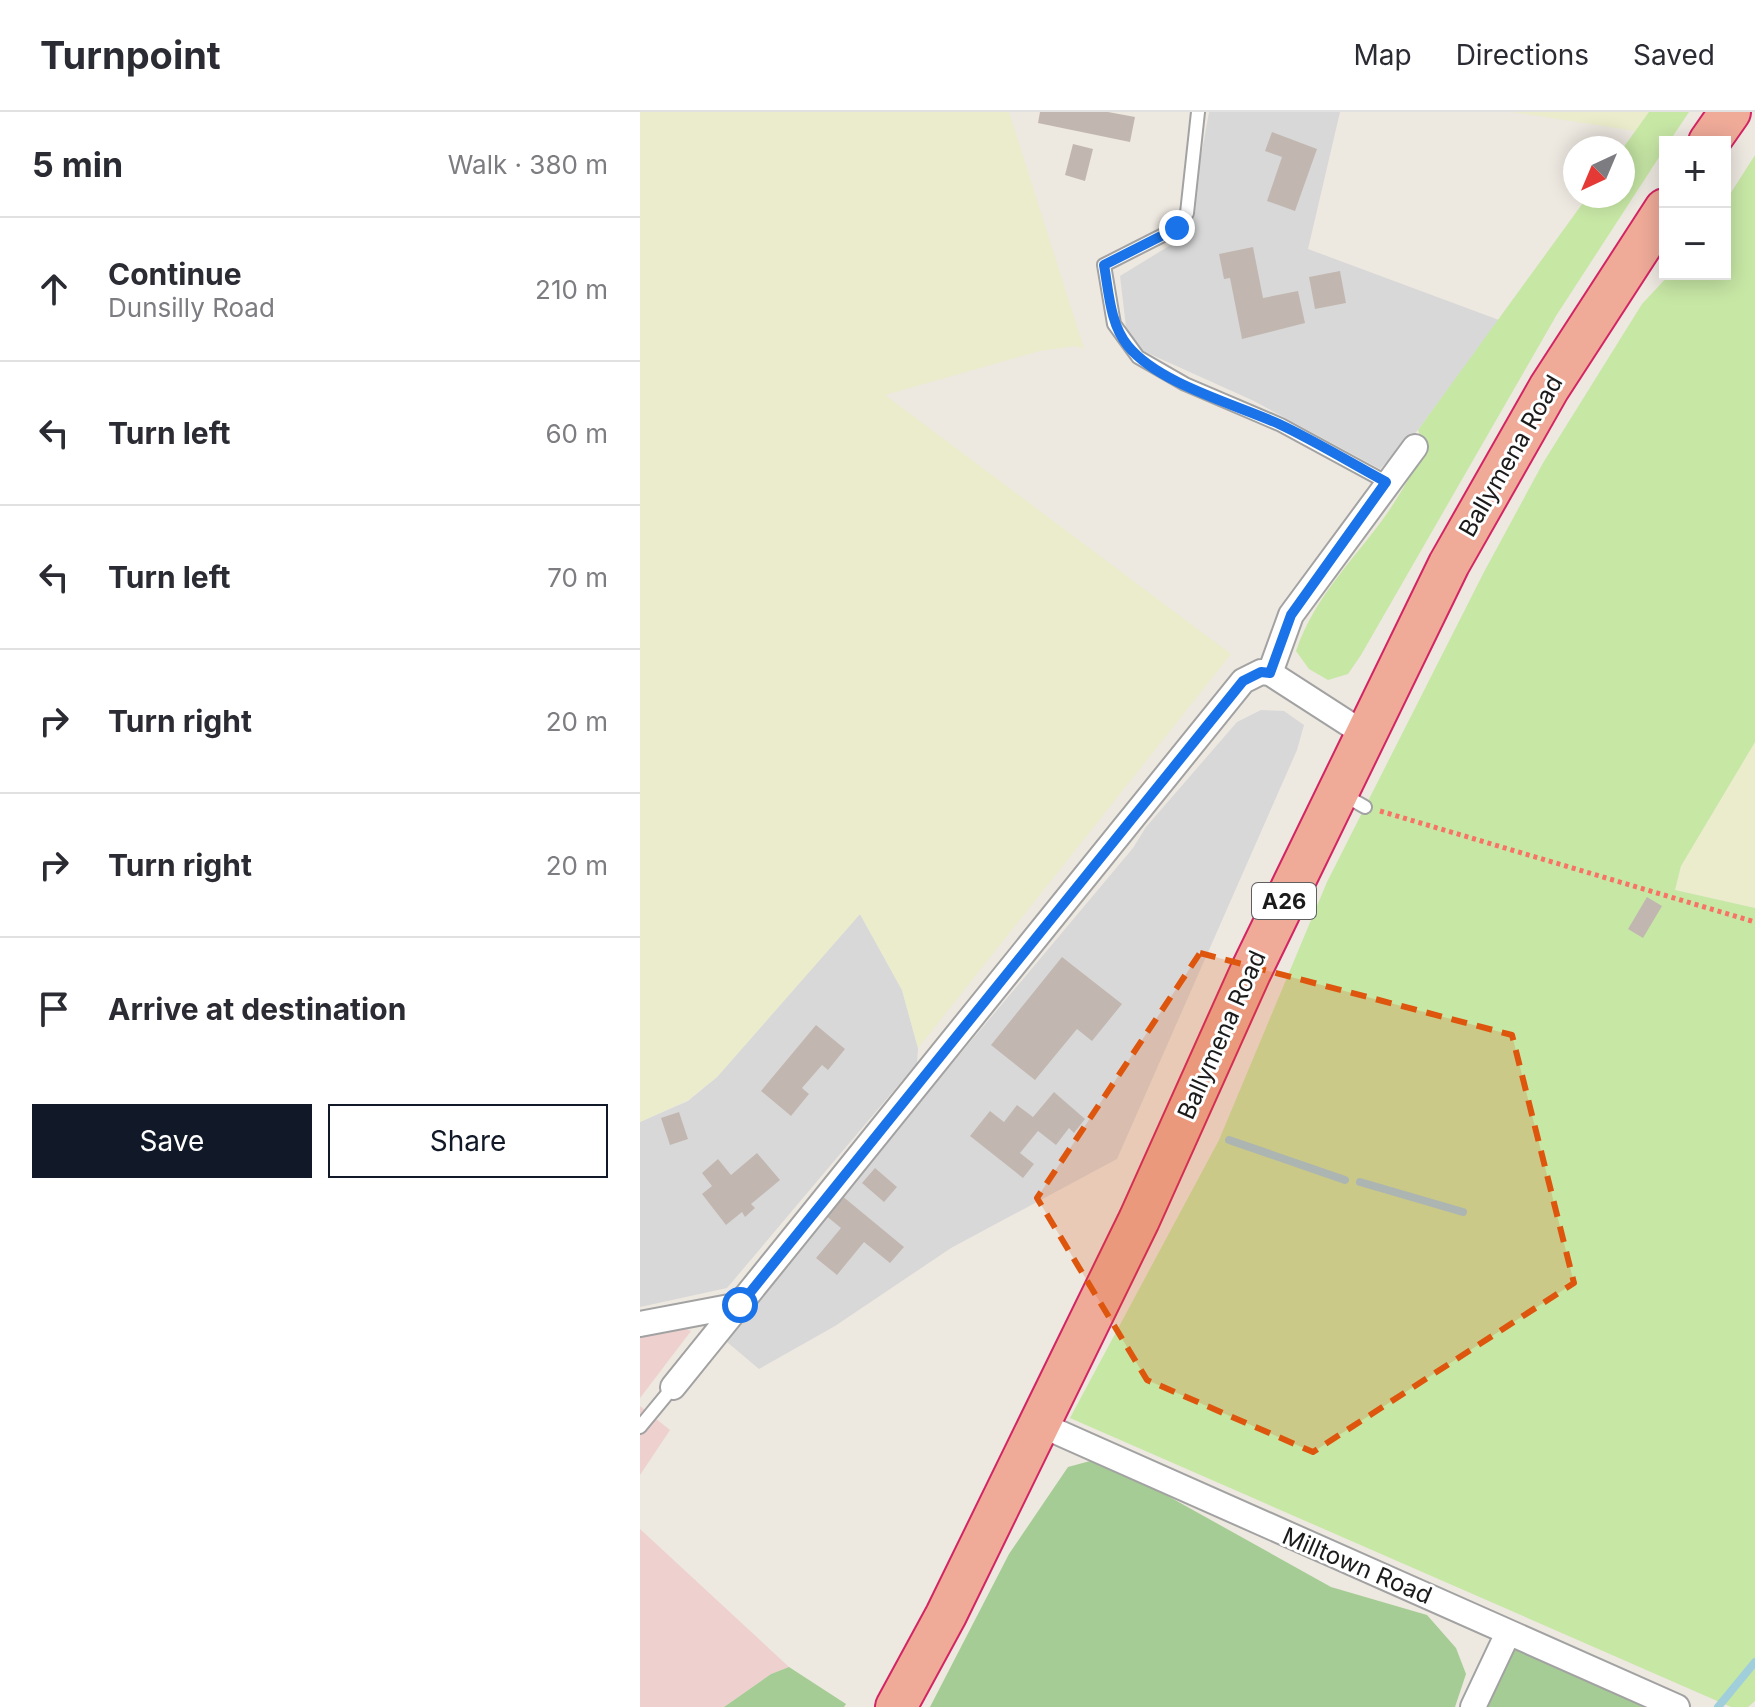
<!DOCTYPE html>
<html lang="en">
<head>
<meta charset="utf-8">
<style>
	:root { --surface:#fff; --page:#f7f7f7; --text:#2b2b33; --muted:#7c7c81; --line:#e1e1e2; --accent:#111827 }
	body { margin:0; font-family:Inter,sans-serif; background:var(--page); color:var(--text) }
	.controls { position:absolute; right:24px; top:24px; display:grid; overflow:hidden; border-radius:0px; box-shadow:0 4px 20px #0003 }
	.controls button { width:72px; height:72px; display:grid; place-items:center; padding:0; border:0; border-bottom:2px solid var(--line); background:var(--surface); color:var(--text); font:40px sans-serif }
	.compass { position:absolute; left:923px; top:24px; width:72px; height:72px; border-radius:50%; background:var(--surface); box-shadow:0 4px 20px #0003; rotate:224deg }
	.stop { position:absolute; width:24px; height:24px; margin:-18px; border:6px solid #1a73e8; border-radius:50%; background:#fff }
	.stop.end { background:#1a73e8; border-color:#fff; box-shadow:0 2px 8px #0008 }
	.list { margin:0; padding:0; list-style:none }
	h2 { display:flex; justify-content:space-between; align-items:center; height:104px; margin:0; padding:0 32px; font-size:34px }
	h2 small { font-size:26px; font-weight:400; color:var(--muted) }
	.list li { display:grid; grid-template-columns:52px 1fr auto; gap:24px; align-items:center; box-sizing:border-box; height:144px; padding:0 32px; border-top:2px solid var(--line) }
	.list b { display:block; font-size:30px; white-space:nowrap }
	.list p { margin:0; font-size:26px; white-space:nowrap; color:var(--muted) }
	.list em { font-size:26px; font-style:normal; color:var(--muted) }
	.actions { display:flex; gap:16px; padding:24px 32px }
	.actions a { flex:1; padding:18px 0; border:2px solid var(--accent); border-radius:0px; text-align:center; font-size:28px; color:var(--accent) }
	.actions .main { background:var(--accent); color:#fff }
	.icon { flex:none; width:44px; height:44px; fill:none; stroke:currentColor; stroke-width:2; stroke-linecap:round; stroke-linejoin:round }
	.map { position:relative; flex:none; width:1115px; height:1595px; overflow:hidden }
	header { display:flex; align-items:center; gap:48px; box-sizing:border-box; height:112px; padding:0 40px; background:var(--surface); border-bottom:2px solid var(--line) }
	header strong { font-size:38px }
	nav { display:flex; gap:44px; margin-inline-start:auto; font-size:28px }
	main { display:flex }
	aside { flex:1; background:var(--surface) }
	.map>svg:first-child { display:block }
</style>
</head>
<body>
<header>
<strong>Turnpoint</strong>
<nav><a>Map</a><a>Directions</a><a>Saved</a></nav>
</header>
<main>
<aside>
<h2>5 min<small>Walk · 380 m</small></h2>
<ul class="list">
<li><svg class="icon" aria-label="ahead" viewBox="0 0 24 24"><path d="M12 20V5M6 11l6-6 6 6"/></svg><div><b>Continue</b><p>Dunsilly Road</p></div><em>210 m</em></li>
<li><svg class="icon" aria-label="left" viewBox="0 0 24 24"><path d="M17 20v-9H6M10 6l-5 5 5 5"/></svg><div><b>Turn left</b></div><em>60 m</em></li>
<li><svg class="icon" aria-label="left" viewBox="0 0 24 24"><path d="M17 20v-9H6M10 6l-5 5 5 5"/></svg><div><b>Turn left</b></div><em>70 m</em></li>
<li><svg class="icon" aria-label="right" viewBox="0 0 24 24"><path d="M7 20v-9h11M14 6l5 5-5 5"/></svg><div><b>Turn right</b></div><em>20 m</em></li>
<li><svg class="icon" aria-label="right" viewBox="0 0 24 24"><path d="M7 20v-9h11M14 6l5 5-5 5"/></svg><div><b>Turn right</b></div><em>20 m</em></li>
<li><svg class="icon" aria-label="arrive" viewBox="0 0 24 24"><path d="M6 21V4h12l-3 4 3 4H6"/></svg><div><b>Arrive at destination</b></div></li>
</ul>
<div class="actions"><a class="main">Save</a><a>Share</a></div>
</aside>
<div class="map">
<svg width="1115" height="1595" viewBox="0 0 1115 1595">
	<rect width="100%" height="100%" fill="#ede8e0"/>
	<path fill="#d9d8d8" d="M 569,0 L 700,0 L 668,137 L 859,208 L 778,318 L 740,357 L 614,289 L 501,238 L 486,215 L 480,164 L 547,123 Z
		M 621,598 L 644,599 L 664,613 L 657,638 L 477,1047 L 311,1136 L 195,1214 L 119,1257 L 87,1230 L 185,1103 L 493,736 L 506,715 L 597,610 Z
		M 220,802 L 262,878 L 278,936 L 277,951 L 87,1176 L 0,1195 L 0,1010 L 48,989 L 77,965 Z"/>
	<path fill="#eed0cf" d="M 44,1216 L 51,1219 L 0,1286 L 0,1225 Z
		M 0,1294 L 30,1318 L 0,1363 Z
		M 0,1417 L 149,1555 L 131,1562 L 84,1595 L 0,1595 Z"/>
	<path fill="#eaeccb" d="M 0,0 L 369,0 L 444,237 L 435,234 L 400,239 L 245,283 L 591,542 L 278,936 L 262,878 L 220,802 L 77,965 L 48,988 L 0,1010 Z
		M 872,0 L 1009,0 L 995,19 Z
		M 1115,630 L 1115,796 L 1035,778 L 1041,754 Z"/>
	<path fill="#c7e7a5" d="M 1009,0 L 1049,0 L 1029,30 L 1025,30 L 1025,36 L 916,204 L 721,543 L 708,562 L 688,568 L 669,557 L 656,539 C 675,483 715,447 748,400 C 762,380 773,358 786,337 L 778,318 L 948,84 L 983,84 L 983,36 Z
		M 1115,43 L 1115,630 L 1041,754 L 1035,778 L 1115,796 L 1115,1589 L 1108,1595 L 1091,1595 L 430,1306 L 579,1028 L 687,770 L 844,460 L 903,351 L 1002,192 L 1030,162 L 1085,162 L 1085,90 Z"/>
	<path fill="#a6cc95" d="M 450,1349 L 501,1369 L 691,1475 L 787,1503 L 816,1536 L 826,1562 L 815,1595 L 290,1595 L 369,1442 L 428,1355 Z
		M 872,1535 L 1004,1595 L 844,1595 Z
		M 149,1555 L 206,1592 L 204,1595 L 84,1595 L 131,1562 Z"/>
	<g fill="none" stroke-linecap="round" stroke-linejoin="round">
		<path stroke="#a0ceda" stroke-width="8" d="M 589,1028 L 705,1068
			M 720,1070 L 823,1100
			M 1078,1595 L 1115,1550"/>
	</g>
	<path fill="#c1b7b0" d="M 400,0 L 468,0 L 495,5 L 490,30 L 398,11 Z
		M 632,20 L 677,37 L 655,99 L 627,89 L 642,45 L 625,39 Z
		M 433,32 L 453,37 L 445,69 L 425,63 Z
		M 613,135 L 623,186 L 658,179 L 665,211 L 602,227 L 590,166 L 584,167 L 579,142 Z
		M 700,159 L 706,191 L 675,197 L 669,165 Z
		M 1007,785 L 1022,794 L 1003,826 L 988,817 Z
		M 422,845 L 482,892 L 452,929 L 437,917 L 395,968 L 351,933 Z
		M 176,913 L 205,937 L 188,958 L 182,953 L 162,976 L 169,982 L 151,1004 L 121,979 Z
		M 414,980 L 445,1007 L 434,1021 L 429,1016 L 416,1033 L 398,1019 L 380,1041 L 394,1052 L 383,1066 L 330,1024 L 350,999 L 364,1010 L 377,993 L 393,1005 Z
		M 39,1000 L 48,1027 L 30,1033 L 21,1006 Z
		M 117,1041 L 140,1068 L 111,1092 L 115,1096 L 105,1105 L 102,1100 L 86,1113 L 62,1082 L 72,1074 L 62,1061 L 78,1047 L 91,1063 Z
		M 235,1056 L 257,1075 L 244,1090 L 222,1071 Z
		M 201,1083 L 264,1135 L 250,1151 L 224,1130 L 197,1163 L 176,1146 L 201,1116 L 185,1103 Z"/>
	<g fill="none" stroke-linecap="round" stroke-linejoin="round">
		<defs>
			<path id="service" d="M 558,0 L 547,101 L 537,116 L 464,153 L 474,212 L 498,245 L 545,272 L 641,313 L 746,370
				M 704,683 L 725,695
				M 0,1315 L 33,1275"/>
			<path id="minor" d="M 630,561 L 651,503 L 775,335
				M 0,1212 L 100,1193
				M 33,1275 L 603,569 L 621,560 L 630,561 L 723,621
				M 397,1311 L 1037,1595
				M 833,1595 L 868,1521"/>
			<path id="trunk" d="M 1069,30 L 1090,0
				M 256,1595 L 306,1503 L 499,1108 L 610,861 L 809,452 L 909,276 L 1025,97"/>
		</defs>
		<use href="#service" stroke="#a2a2a2" stroke-width="16"/>
		<use href="#minor" stroke="#a2a2a2" stroke-width="28"/>
		<use href="#trunk" stroke="#d32563" stroke-width="44"/>
		<path stroke="#f87366" stroke-width="5" stroke-dasharray="4 4" stroke-linecap="butt" d="M 740,699 L 1115,810"/>
		<use href="#service" stroke="#fff" stroke-width="12"/>
		<use href="#minor" stroke="#fff" stroke-width="24"/>
		<use href="#trunk" stroke="#efaa98" stroke-width="40"/>
	</g>
	<g fill="none" stroke-linecap="round" stroke-linejoin="round">
		<path stroke="#1a73e8" stroke-width="10" d="M 100,1193 L 603,569 L 621,560 L 630,561 L 651,503 L 746,370 C 711,351 675,329 639,312 C 595,292 519,272 488,234 C 470,212 469,181 464,153 L 537,116"/>
	</g>
	<path fill="#de560d" fill-opacity="0.2" stroke="#de560d" stroke-width="6" stroke-dasharray="16 10" stroke-linejoin="round" d="M 560,841 L 872,923 L 934,1171 L 673,1340 L 507,1268 L 397,1086 Z"/>
	<g text-anchor="middle" stroke-width="6" stroke-linejoin="round" paint-order="stroke">
		<rect fill="#fff" stroke="#5f5f5f" stroke-width="2" x="612" y="771" width="64" height="36" rx="6"/>
		<g font-size="22" font-weight="bold" fill="#1b1b1b">
			<text x="644" y="797">A26</text>
		</g>
		<g font-size="24" fill="#1b1b1b" stroke="#fff">
			<text transform="translate(871 344) rotate(-60)" y="8">Ballymena Road</text>
			<text transform="translate(582 923) rotate(-66)" y="8">Ballymena Road</text>
			<text transform="translate(717 1454) rotate(23)" y="8">Milltown Road</text>
		</g>
	</g>
</svg>
<div class="controls">
<button>+</button>
<button>−</button>
</div>
<svg class="compass" viewBox="-18 -18 36 36"><path d="M0-13l5 13h-10z" fill="#e53935"/><path d="M0 13l5-13h-10z" fill="#7c7c81"/></svg>
<div class="stop" style="left:100px;top:1193px"></div>
<div class="stop end" style="left:537px;top:116px"></div>
</div>
</main>
</body>
</html>
